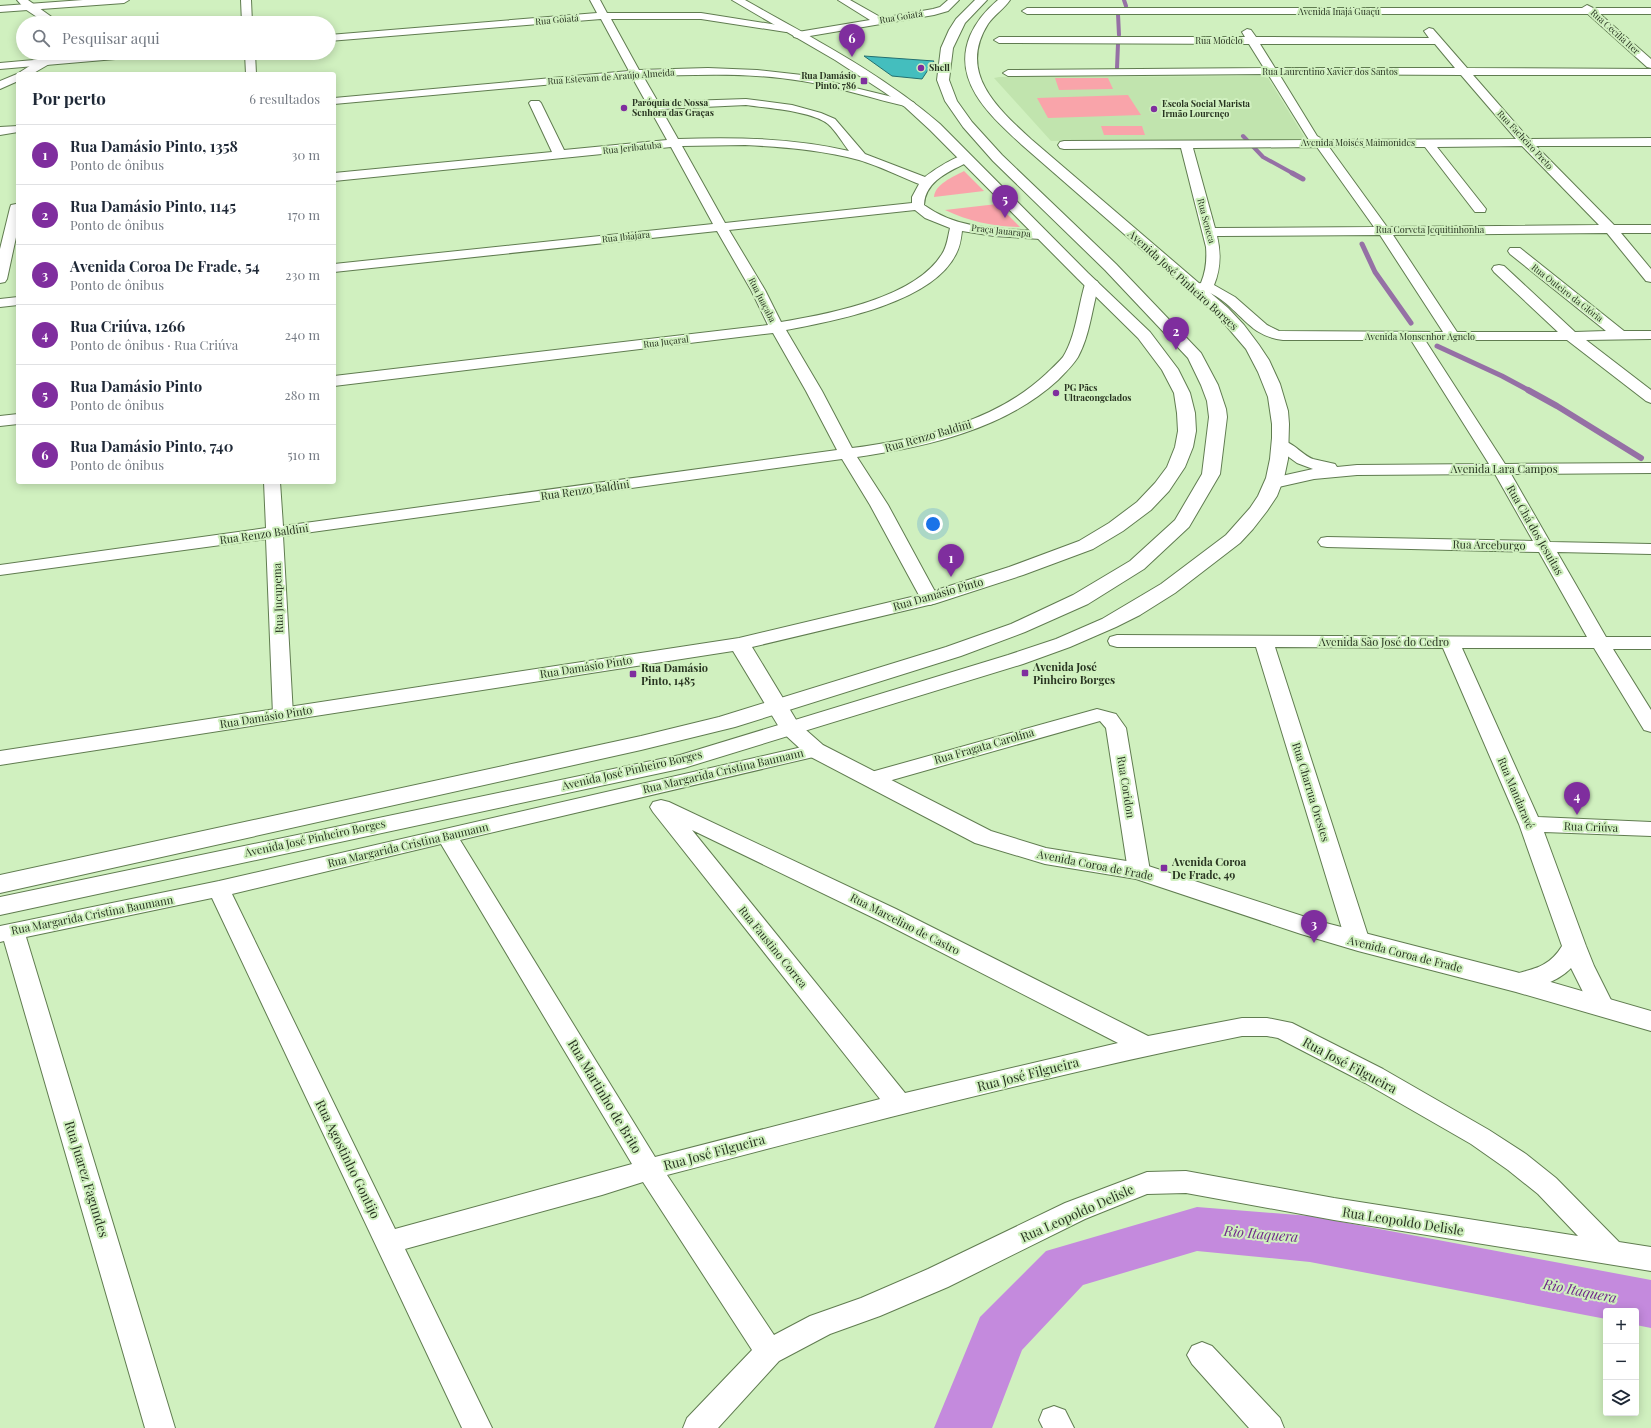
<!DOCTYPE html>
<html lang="pt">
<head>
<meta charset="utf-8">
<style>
	:root { --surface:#fff; --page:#f6f6f7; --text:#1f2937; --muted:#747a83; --line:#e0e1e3; --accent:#7f2e9e }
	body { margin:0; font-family:"Playfair Display",serif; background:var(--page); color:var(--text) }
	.controls { position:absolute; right:12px; bottom:12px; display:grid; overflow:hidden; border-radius:4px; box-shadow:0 2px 10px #0003 }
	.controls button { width:36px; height:36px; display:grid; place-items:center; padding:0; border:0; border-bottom:1px solid var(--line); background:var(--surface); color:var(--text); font:20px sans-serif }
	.you { position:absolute; left:933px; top:524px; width:14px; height:14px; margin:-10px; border:3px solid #fff; border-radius:50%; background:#1a73e8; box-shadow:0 0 0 6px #1a73e833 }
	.badge { display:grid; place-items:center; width:26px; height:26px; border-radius:50%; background:var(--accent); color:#fff; font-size:13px; font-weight:700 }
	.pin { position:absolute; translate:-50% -33px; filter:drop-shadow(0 1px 2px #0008) }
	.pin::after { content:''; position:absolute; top:21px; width:14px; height:12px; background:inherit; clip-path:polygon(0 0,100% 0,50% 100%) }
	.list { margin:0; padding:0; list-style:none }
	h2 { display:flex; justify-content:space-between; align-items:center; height:52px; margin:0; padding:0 16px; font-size:17px }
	h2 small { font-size:13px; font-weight:400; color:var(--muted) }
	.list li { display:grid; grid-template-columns:26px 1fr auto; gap:12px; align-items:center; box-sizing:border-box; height:60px; padding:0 16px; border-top:1px solid var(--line) }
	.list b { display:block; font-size:15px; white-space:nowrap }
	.list p { margin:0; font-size:13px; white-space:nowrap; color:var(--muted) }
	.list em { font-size:13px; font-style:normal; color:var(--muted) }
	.icon { flex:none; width:22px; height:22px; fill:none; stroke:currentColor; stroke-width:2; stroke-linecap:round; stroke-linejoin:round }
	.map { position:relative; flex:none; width:1651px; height:1428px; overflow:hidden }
	.search { position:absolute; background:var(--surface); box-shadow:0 2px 10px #0003; left:16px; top:16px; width:320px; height:44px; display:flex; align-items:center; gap:10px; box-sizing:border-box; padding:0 14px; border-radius:22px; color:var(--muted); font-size:15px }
	.panel { position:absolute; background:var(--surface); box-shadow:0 2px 10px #0003; left:16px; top:72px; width:320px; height:412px; border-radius:4px }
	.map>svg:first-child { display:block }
</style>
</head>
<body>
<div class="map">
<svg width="1651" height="1428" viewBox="0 0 1651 1428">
	<rect width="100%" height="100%" fill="#d0f0bf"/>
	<path fill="#c1e4ae" d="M 1260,76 L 1268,78 L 1305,138 L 1301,140 L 1051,141 L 994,78 L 999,77 Z"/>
	<path fill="#f9a4aa" d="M 1055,78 L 1108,78 L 1113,89 L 1059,90 Z
		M 1128,95 L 1141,115 L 1048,118 L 1037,98 Z
		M 1101,126 L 1142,126 L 1145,135 L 1104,135 Z
		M 964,171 L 984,191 L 934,197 C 935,184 953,177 964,171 Z
		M 997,204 L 1020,227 C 995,227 968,221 945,210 Z"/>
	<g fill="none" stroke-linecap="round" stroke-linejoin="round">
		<path stroke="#9570a5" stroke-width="4" d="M 1124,0 L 1126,6
			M 1118,14 L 1119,35
			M 1117,68 L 1118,44
			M 1243,136 L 1263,157 L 1294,174"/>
		<path stroke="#9570a5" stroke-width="5" d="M 1292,173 L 1303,179
			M 1362,244 L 1375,272 L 1411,323
			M 1437,346 L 1502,376 L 1530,391"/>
		<path stroke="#9570a5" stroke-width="6" d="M 1528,390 L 1557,406 L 1641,458"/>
		<path fill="#c48add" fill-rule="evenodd" d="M 1197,1207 L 1310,1216 L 1651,1280 L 1651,1328 L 1636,1325 L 1636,1311 L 1606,1311 L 1606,1319 L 1310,1262 L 1197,1251 L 1083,1285 L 1022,1350 L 992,1428 L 934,1428 L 980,1317 L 1046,1251 Z"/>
	</g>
	<path fill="#44bebe" stroke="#237070" d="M 864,56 L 934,61 L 922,79 L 892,76 Z"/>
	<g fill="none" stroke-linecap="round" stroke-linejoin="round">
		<defs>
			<path id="minor" d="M 83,0 L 129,0 L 124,3 L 0,12 L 0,6 Z
				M 241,0 L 251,0 L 252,23 L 242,23 Z
				M 590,0 L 600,0 L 607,13 L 701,13 L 790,27 L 791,29 L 790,31 L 786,32 L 701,19 L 611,19 L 639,70 L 708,68 L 757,70 L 802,75 L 913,102 L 915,104 L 913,106 L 909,107 C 874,99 838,87 802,81 C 749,72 696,75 643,76 L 658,102 L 746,99 L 792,105 L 821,113 L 835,119 L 865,154 L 925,177 C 934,170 959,153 970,155 L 972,158 L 970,161 C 951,171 925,180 924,205 C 958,230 1001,229 1041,231 L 1046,232 L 1048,235 L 1046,238 L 1041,239 L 994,236 L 962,231 C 961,239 960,247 956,254 C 932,303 834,321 786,330 L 822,391 L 852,448 C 919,439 995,422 1046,374 C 1051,369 1058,363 1063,357 C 1076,336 1078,307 1085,284 L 1087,281 L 1092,280 L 1097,281 L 1099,284 C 1092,308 1090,335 1078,357 C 1073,365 1065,373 1058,380 C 1005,429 927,447 857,457 L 888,505 L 939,599 L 936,603 L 930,605 L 924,603 L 921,599 L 870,505 L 842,459 L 283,536 L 293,715 L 290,719 L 283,721 L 276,719 L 273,715 L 266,539 L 0,575 L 0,565 L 266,528 L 264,482 L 280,482 L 283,526 L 837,450 L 806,391 L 773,333 L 334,386 L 334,376 L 768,325 L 751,290 L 717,231 L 334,272 L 334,264 L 713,224 L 671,147 L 334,181 L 334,173 L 552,152 L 529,103 L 531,101 L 539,101 L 541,103 L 564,150 L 667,140 L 632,77 L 334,104 L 334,98 L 629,71 L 601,19 L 329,41 L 329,35 L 597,13 ZM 746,105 C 766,108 812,111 828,124 C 836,131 842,142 849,151 C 793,138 736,137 678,139 L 661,109 ZM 745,145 C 783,147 822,150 859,160 C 879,166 899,176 919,184 L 912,197 L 912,203 L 725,223 L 682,146 ZM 915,210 L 925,218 L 950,228 C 948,236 947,247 942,254 C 915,298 829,314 781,322 L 765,290 L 729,230 Z
				M 838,0 L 850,0 L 882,18 L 933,9 L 940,7 L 948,0 L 959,0 L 948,11 L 934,15 L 798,38 L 794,37 L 793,35 L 798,32 L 870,20 Z
				M 1587,5 L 1593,8 L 1651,8 L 1651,14 L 1600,14 L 1651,59 L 1651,68 L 1647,67 L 1588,14 L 1027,14 L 1022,11 L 1027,8 L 1582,8 Z
				M 1429,28 L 1433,29 L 1467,68 L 1651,69 L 1651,75 L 1473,75 L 1529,139 L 1651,138 L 1651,146 L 1536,146 L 1614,225 L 1651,225 L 1651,233 L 1621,233 L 1651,269 L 1651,282 L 1646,281 L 1607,233 L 1393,235 L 1457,332 L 1558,332 L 1494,272 L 1492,269 L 1494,266 L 1499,265 L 1504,266 L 1575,332 L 1606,331 L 1510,254 L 1508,251 L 1510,248 L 1520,248 L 1624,331 L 1651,331 L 1651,339 L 1586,340 L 1651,390 L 1651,403 L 1646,401 L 1567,340 L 1425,340 L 1505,464 L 1651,463 L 1651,473 L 1511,474 L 1550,542 L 1651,544 L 1651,554 L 1557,552 L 1606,637 L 1651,637 L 1651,649 L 1613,649 L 1651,710 L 1651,732 L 1644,730 L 1594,648 L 1462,648 L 1538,817 L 1651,822 L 1651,836 L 1544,832 L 1586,946 L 1594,966 L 1614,1006 L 1611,1012 L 1602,1015 L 1593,1012 L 1571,968 C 1558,982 1526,994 1508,988 L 1504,982 L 1508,976 C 1531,969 1548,969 1562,946 L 1519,824 L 1443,648 L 1275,647 L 1370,942 L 1366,948 L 1358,950 L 1350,948 L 1346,942 L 1256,647 L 1117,647 L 1110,645 L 1108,641 L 1110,637 L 1117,635 L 1587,637 L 1539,552 L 1327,547 L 1321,546 L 1318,542 L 1321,538 L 1327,537 L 1533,541 L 1495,474 L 1357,475 L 1314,479 L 1274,488 L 1268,487 L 1266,483 L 1268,479 L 1313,469 L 1297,463 L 1275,447 L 1273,444 L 1275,441 C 1290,437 1300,454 1313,459 C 1320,461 1328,462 1335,464 L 1337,467 L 1357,465 L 1489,464 L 1411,340 L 1283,340 C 1274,339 1265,336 1257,331 C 1240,319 1226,298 1205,291 C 1201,290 1195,292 1190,291 L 1188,288 L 1190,285 L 1201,283 C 1206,271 1207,260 1206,247 L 1181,148 L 1064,149 L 1060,148 L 1058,145 L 1060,142 L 1064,141 L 1309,140 L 1268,74 L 1008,76 L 1003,73 L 1008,70 L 1264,68 L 1249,44 L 999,43 L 994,40 L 999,37 L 1245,37 L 1242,32 L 1247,29 L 1251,30 L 1256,37 L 1429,38 L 1424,31 ZM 1260,44 L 1435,44 L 1455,68 L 1275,68 ZM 1279,74 L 1461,75 L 1516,139 L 1324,140 L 1317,136 ZM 1522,146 L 1599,225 L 1387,227 L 1329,147 L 1425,147 L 1475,212 L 1485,212 L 1486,209 L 1437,147 ZM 1317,147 L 1374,227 L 1215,228 L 1193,148 ZM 1380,235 L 1443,332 L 1279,331 L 1267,325 L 1235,297 L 1214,285 C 1221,268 1221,253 1217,236 Z
				M 113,53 L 155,53 L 150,56 L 0,69 L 0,63 Z
				M 245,53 L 255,53 L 256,74 L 246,74 Z
				M 18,126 L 18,132 L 0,135 L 0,127 Z
				M 16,204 L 18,205 L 18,228 L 7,279 L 5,282 L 0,283 L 0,249 L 10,208 L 11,205 Z
				M 18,297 L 18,305 L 0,307 L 0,299 Z
				M 18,414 L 18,424 L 0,426 L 0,416 Z
				M 1097,709 L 1116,714 L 1126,728 L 1150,871 L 1147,876 L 1139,879 L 1131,876 L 1128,871 L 1106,728 L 1100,721 L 871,786 L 864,784 L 861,779 L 864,774 Z
				M 815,744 L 822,745 L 825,750 L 822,755 L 460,840 L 655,1157 L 880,1099 L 653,812 L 650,807 L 653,802 L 661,800 L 669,802 L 896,909 L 1148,1036 L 1242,1018 L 1267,1018 L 1292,1023 L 1383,1069 L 1489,1130 L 1526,1154 L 1556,1178 L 1619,1242 L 1651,1247 L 1651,1271 L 1334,1220 L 1186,1193 L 1147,1194 L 1085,1219 L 948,1287 L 880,1316 L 830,1334 L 779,1361 L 718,1428 L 683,1428 L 687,1418 L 752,1350 L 643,1182 L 602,1195 L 405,1249 L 492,1428 L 462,1428 L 212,898 L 26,937 L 175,1428 L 145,1428 L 4,941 L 0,942 L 0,926 L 219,881 ZM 692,830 L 880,921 L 1118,1043 L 905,1093 ZM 441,844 L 632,1164 L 395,1229 L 232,894 ZM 1242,1036 L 1267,1036 L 1278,1038 L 1365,1083 L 1471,1144 L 1508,1170 L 1538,1194 L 1578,1236 L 1334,1198 L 1186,1171 L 1147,1172 L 1065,1203 L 928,1269 L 861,1298 L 810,1316 L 774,1335 L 667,1175 C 858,1125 1049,1075 1242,1036 Z
				M 1202,1342 L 1212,1346 L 1280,1418 L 1284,1428 L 1249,1428 L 1192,1364 L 1187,1355 L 1192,1346 Z
				M 1054,1406 L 1065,1410 L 1074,1428 L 1043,1428 L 1039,1420 L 1043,1410 Z"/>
			<path id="tertiary" d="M 732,0 L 745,0 C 812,38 881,73 940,124 L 1088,273 L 1150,332 L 1178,369 L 1190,393 L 1195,413 L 1196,431 L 1193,447 L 1185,467 L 1169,491 L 1151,510 L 1123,531 L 1093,549 L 1023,575 L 937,603 L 752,647 L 798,723 L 823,745 L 991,831 L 1046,848 L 1139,863 L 1318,921 L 1516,972 L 1651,1011 L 1651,1031 L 1516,992 L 1358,951 L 1301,934 L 1136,879 L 1045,864 L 975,843 L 807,755 L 782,732 L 733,651 L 0,765 L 0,751 L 739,638 L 924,594 L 1009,567 L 1079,541 L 1109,523 L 1137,502 L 1155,483 L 1167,467 L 1175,447 L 1178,431 L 1177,413 L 1174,393 L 1162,370 L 1138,338 L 1078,279 L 930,130 L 905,107 L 884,92 L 835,60 Z"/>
			<path id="secondary" d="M 17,0 L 28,0 L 60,23 L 46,23 L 25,9 Z
				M 50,53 L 63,53 L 51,63 L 32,74 L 18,74 L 18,81 L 0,89 L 0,81 L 17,74 Z"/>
			<path id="primary" d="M 975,0 L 987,0 L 965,23 L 953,48 L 949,80 L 957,101 L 972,122 L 1002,155 L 1116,264 L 1201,353 L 1218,385 L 1226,409 L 1227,417 L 1220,474 L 1189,527 L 1144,569 L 1088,604 L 1025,632 L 961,656 L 735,727 L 641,750 L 0,893 L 0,875 L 641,736 L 719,717 L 946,647 L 1011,624 L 1073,595 L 1130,561 L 1175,520 L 1202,474 L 1209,417 L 1207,401 L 1201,385 L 1188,358 L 1105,270 L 993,161 L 963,127 L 945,101 L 937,80 L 941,48 L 949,30 L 956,19 Z
				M 998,0 L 1010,0 C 1004,9 994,15 988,24 C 957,73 998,109 1032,140 L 1228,308 L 1244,325 L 1259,345 L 1269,360 L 1280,384 L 1288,411 L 1289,424 L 1288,459 L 1284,478 L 1277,496 L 1267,511 L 1253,529 L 1240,543 L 1175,593 L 1140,615 L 1116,627 L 1070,647 L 1023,664 L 684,768 L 0,915 L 0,897 L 680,755 L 1008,655 L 1056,639 L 1102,619 L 1161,584 L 1226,535 L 1250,508 L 1258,496 L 1266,478 L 1270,459 L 1272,438 L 1272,424 L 1268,397 L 1258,372 L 1246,349 L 1217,315 L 1022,145 C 992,117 951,82 970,36 C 976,22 986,10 998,0 Z"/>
		</defs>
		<use href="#minor" stroke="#607c50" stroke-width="2"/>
		<use href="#tertiary" stroke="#607c50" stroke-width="2"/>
		<use href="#secondary" stroke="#607c50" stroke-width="2"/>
		<use href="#primary" stroke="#607c50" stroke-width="2"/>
		<use href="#minor" fill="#fff" fill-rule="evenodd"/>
		<use href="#tertiary" fill="#fff" fill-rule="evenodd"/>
		<use href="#secondary" fill="#fff" fill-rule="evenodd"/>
		<use href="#primary" fill="#fff" fill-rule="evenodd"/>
	</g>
	<g fill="#7f2e9e" stroke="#d0f0bf" stroke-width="1.5">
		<circle cx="921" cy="68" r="4"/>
		<rect x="860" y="77" width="8" height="8" rx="2"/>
		<circle cx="624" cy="108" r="4"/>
		<circle cx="1154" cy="109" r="4"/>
		<circle cx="1056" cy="393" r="4"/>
		<rect x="1021" y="669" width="8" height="8" rx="2"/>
		<rect x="629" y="670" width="8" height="8" rx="2"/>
		<rect x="1160" y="864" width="8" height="8" rx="2"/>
	</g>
	<g text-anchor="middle" stroke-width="4" stroke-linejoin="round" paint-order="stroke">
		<g font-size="9" fill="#283421" stroke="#d0f0bf">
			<text x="1339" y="15">Avenida Inajá Guaçú</text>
			<text transform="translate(901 17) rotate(-9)" y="3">Rua Goiatá</text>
			<text transform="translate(557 20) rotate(-5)" y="3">Rua Goiatá</text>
			<text transform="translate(1615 32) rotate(42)" y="3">Rua Cecília Iter</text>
			<text x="1219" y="44">Rua Modelo</text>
			<text x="1330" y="75">Rua Laurentino Xavier dos Santos</text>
			<text transform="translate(611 77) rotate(-4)" y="3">Rua Estevam de Araújo Almeida</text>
			<text transform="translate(1525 140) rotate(47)" y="3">Rua Facheiro Preto</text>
			<text x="1358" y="146">Avenida Moisés Maimonides</text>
			<text transform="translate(632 148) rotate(-6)" y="3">Rua Jeribatuba</text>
			<text transform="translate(1206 221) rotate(75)" y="3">Rua Seneca</text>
			<text x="1430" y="233">Rua Corveta Jequitinhonha</text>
			<text transform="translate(1001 231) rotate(6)" y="3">Praça Jauarapa</text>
			<text transform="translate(626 237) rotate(-6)" y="3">Rua Ibiajara</text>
			<text transform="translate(1567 293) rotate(38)" y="3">Rua Outeiro da Glória</text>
			<text transform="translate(762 300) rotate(63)" y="3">Rua Juaçaba</text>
			<text x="1420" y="340">Avenida Monsenhor Agnelo</text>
			<text transform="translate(666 342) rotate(-7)" y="3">Rua Juçaral</text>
		</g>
		<g font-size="9" font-weight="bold" fill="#283421" stroke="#d0f0bf" text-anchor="start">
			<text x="929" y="71">Shell</text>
			<text x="856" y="79" text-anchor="end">Rua Damásio<tspan x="856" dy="10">Pinto, 786</tspan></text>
			<text x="632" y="106">Paróquia de Nossa<tspan x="632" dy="10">Senhora das Graças</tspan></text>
			<text x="1162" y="107">Escola Social Marista<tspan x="1162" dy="10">Irmão Lourenço</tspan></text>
			<text x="1064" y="391">PG Pães<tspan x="1064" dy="10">Ultracongelados</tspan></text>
		</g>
		<g font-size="11" fill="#283421" stroke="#d0f0bf">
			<text transform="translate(1183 280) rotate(42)" y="4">Avenida José Pinheiro Borges</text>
			<text transform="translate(928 436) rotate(-16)" y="4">Rua Renzo Baldini</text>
			<text x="1504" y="473">Avenida Lara Campos</text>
			<text transform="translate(585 490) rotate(-8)" y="4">Rua Renzo Baldini</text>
			<text transform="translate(1535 530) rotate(60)" y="4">Rua Chá dos Jesuítas</text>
			<text transform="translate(264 534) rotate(-8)" y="4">Rua Renzo Baldini</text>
			<text transform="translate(1489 545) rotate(1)" y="4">Rua Arceburgo</text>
			<text transform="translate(938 594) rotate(-16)" y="4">Rua Damásio Pinto</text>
			<text transform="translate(278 598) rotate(-92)" y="4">Rua Jucupema</text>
			<text x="1384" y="646">Avenida São José do Cedro</text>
			<text transform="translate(586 667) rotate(-9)" y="4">Rua Damásio Pinto</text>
			<text transform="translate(266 717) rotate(-9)" y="4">Rua Damásio Pinto</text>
			<text transform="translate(984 746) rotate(-16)" y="4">Rua Fragata Carolina</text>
			<text transform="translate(632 770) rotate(-13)" y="4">Avenida José Pinheiro Borges</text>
			<text transform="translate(723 771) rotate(-13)" y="4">Rua Margarida Cristina Baumann</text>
			<text transform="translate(1126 787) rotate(81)" y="4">Rua Coridon</text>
			<text transform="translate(1311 792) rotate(73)" y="4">Rua Charrua Orestes</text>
			<text transform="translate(1516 793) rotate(67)" y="4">Rua Mandaravé</text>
			<text transform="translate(1591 827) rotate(2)" y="4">Rua Criúva</text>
			<text transform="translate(315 838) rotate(-12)" y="4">Avenida José Pinheiro Borges</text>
			<text transform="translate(408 845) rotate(-13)" y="4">Rua Margarida Cristina Baumann</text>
			<text transform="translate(1095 865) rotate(11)" y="4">Avenida Coroa de Frade</text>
			<text transform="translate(92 915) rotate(-11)" y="4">Rua Margarida Cristina Baumann</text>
			<text transform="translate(905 924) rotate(27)" y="4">Rua Marcelino de Castro</text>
			<text transform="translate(773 947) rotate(51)" y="4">Rua Faustino Correa</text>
			<text transform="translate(1405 954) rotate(14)" y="4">Avenida Coroa de Frade</text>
		</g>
		<g font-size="11" font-weight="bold" fill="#283421" stroke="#d0f0bf" text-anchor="start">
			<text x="1033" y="671">Avenida José<tspan x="1033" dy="13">Pinheiro Borges</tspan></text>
			<text x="641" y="672">Rua Damásio<tspan x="641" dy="13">Pinto, 1485</tspan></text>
			<text x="1172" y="866">Avenida Coroa<tspan x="1172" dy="13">De Frade, 49</tspan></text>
		</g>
		<g font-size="13" fill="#283421" stroke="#d0f0bf">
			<text transform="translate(1350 1065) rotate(28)" y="5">Rua José Filgueira</text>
			<text transform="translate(1028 1074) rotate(-14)" y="5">Rua José Filgueira</text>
			<text transform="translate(605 1096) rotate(59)" y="5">Rua Martinho de Brito</text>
			<text transform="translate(714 1152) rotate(-15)" y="5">Rua José Filgueira</text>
			<text transform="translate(348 1159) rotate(64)" y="5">Rua Agostinho Gontijo</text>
			<text transform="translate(87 1179) rotate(73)" y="5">Rua Juarez Fagundes</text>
			<text transform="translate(1077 1213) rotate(-24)" y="5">Rua Leopoldo Delisle</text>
			<text transform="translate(1403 1221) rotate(9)" y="5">Rua Leopoldo Delisle</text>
		</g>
		<g font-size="14" font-style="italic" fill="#70288b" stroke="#d0f0bf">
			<text transform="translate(1261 1234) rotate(5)" y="5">Rio Itaquera</text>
			<text transform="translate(1580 1291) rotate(11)" y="5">Rio Itaquera</text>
		</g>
	</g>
</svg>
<div class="controls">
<button>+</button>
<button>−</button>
<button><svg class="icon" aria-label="layers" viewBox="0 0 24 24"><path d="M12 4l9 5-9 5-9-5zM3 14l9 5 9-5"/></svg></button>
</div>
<div class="you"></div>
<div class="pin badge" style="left:951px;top:577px">1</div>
<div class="pin badge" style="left:1176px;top:350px">2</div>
<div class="pin badge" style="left:1314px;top:943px">3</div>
<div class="pin badge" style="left:1577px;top:815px">4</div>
<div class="pin badge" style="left:1005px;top:218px">5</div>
<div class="pin badge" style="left:852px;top:57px">6</div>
<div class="search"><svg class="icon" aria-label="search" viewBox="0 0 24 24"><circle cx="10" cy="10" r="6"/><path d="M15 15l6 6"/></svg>Pesquisar aqui</div>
<section class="panel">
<h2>Por perto<small>6 resultados</small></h2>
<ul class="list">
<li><span class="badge">1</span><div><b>Rua Damásio Pinto, 1358</b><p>Ponto de ônibus</p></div><em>30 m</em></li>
<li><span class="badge">2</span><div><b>Rua Damásio Pinto, 1145</b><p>Ponto de ônibus</p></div><em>170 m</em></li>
<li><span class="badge">3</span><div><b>Avenida Coroa De Frade, 54</b><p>Ponto de ônibus</p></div><em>230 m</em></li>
<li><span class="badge">4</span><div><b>Rua Criúva, 1266</b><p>Ponto de ônibus · Rua Criúva</p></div><em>240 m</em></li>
<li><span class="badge">5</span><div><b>Rua Damásio Pinto</b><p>Ponto de ônibus</p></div><em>280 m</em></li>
<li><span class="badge">6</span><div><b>Rua Damásio Pinto, 740</b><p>Ponto de ônibus</p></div><em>510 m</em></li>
</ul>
</section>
</div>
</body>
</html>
